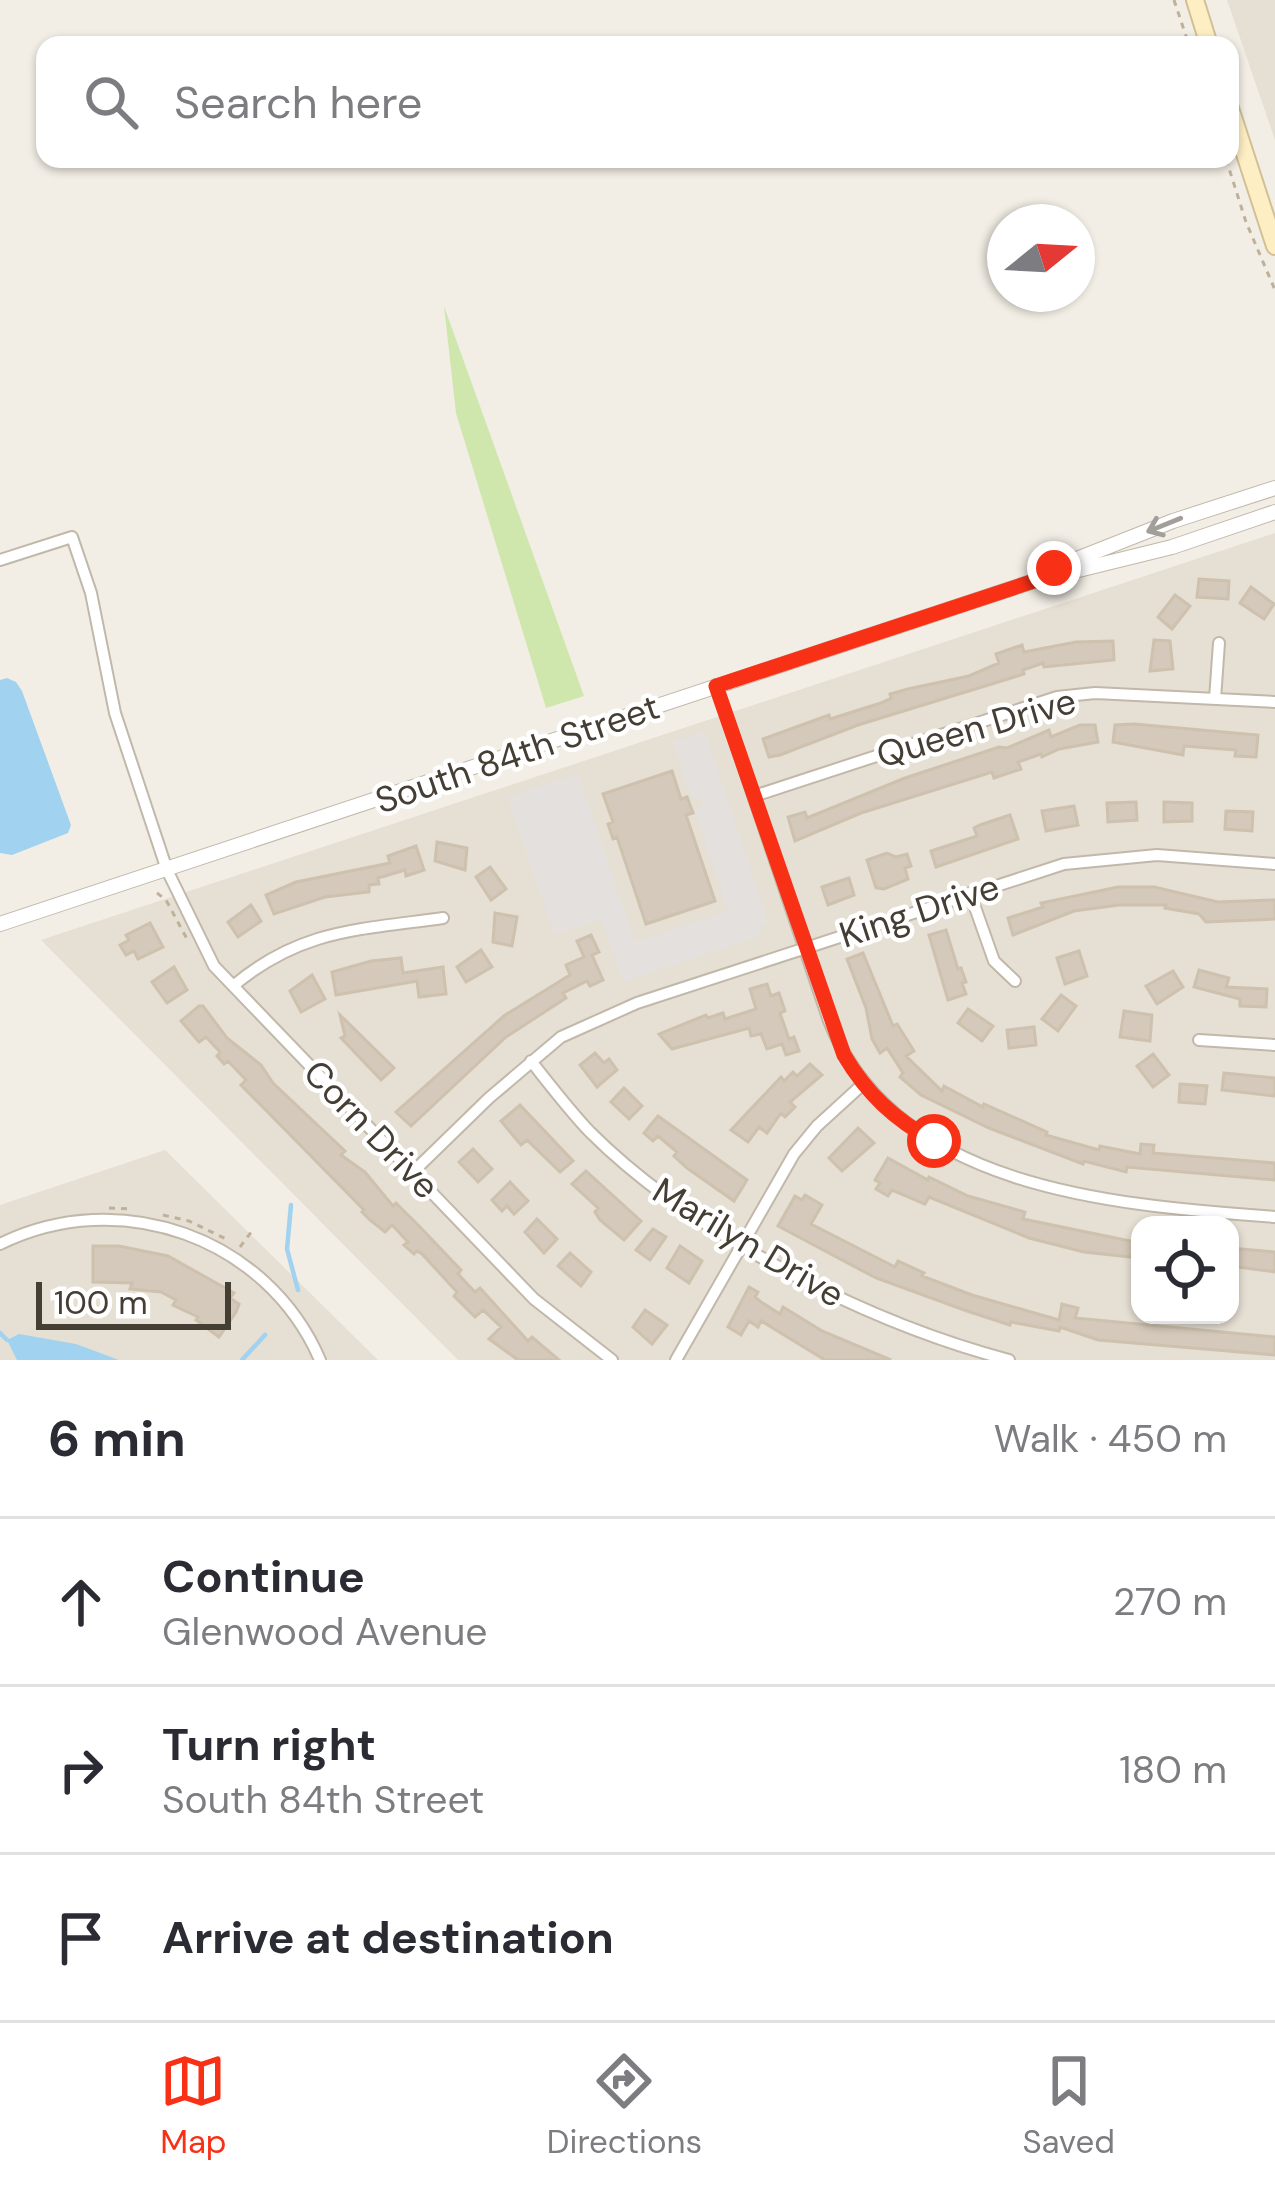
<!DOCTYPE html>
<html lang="en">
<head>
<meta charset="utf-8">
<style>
	:root { --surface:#fff; --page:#f7f7f7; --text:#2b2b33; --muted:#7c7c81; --line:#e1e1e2; --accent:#f83016 }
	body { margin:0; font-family:"DM Sans",sans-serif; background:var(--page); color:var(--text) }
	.controls { position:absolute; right:36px; bottom:36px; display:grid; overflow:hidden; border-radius:24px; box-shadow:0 3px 9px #0004 }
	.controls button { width:108px; height:108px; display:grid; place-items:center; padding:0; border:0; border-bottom:3px solid var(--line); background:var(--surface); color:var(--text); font:60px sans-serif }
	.compass { position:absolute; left:987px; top:204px; width:108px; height:108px; border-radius:50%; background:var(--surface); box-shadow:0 3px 9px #0004; rotate:72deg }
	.scale { position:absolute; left:36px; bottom:30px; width:195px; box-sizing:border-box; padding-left:12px; border:6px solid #443e35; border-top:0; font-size:33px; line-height:42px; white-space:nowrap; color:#443e35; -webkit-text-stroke:9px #fff; paint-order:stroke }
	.stop { position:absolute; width:36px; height:36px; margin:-27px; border:9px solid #f83016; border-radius:50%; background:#fff }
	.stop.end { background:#f83016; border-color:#fff; box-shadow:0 3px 12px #0008 }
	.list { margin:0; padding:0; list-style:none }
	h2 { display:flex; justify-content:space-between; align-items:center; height:156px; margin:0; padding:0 48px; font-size:51px }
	h2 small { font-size:39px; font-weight:400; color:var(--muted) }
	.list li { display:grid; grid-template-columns:78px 1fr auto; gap:36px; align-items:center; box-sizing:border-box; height:168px; padding:0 48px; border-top:3px solid var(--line) }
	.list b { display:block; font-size:45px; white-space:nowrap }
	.list p { margin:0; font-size:39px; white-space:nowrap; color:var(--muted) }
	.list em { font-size:39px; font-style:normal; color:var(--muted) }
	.icon { flex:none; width:66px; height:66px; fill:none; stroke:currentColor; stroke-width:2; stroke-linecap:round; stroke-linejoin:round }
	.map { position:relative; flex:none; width:1275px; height:1360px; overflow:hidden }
	.search { position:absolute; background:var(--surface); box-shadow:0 3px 9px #0004; left:36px; right:36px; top:36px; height:132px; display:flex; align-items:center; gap:30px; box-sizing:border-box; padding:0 42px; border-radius:24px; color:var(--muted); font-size:45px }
	.sheet { height:660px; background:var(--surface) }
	nav { display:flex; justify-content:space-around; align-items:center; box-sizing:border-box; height:168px; border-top:3px solid var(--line); background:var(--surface); font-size:33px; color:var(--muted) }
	nav a { display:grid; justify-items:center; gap:6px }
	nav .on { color:var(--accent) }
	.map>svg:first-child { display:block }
</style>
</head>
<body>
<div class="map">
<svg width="1275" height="1360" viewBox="0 0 1275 1360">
	<rect width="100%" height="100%" fill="#f2eee5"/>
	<path fill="#e6dfd3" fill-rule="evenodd" d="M 1227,0 L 1275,0 L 1275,140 Z
		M 1275,533 L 1275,1360 L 458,1360 L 41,940 ZM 1140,1225 L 1230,1225 L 1230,1315 L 1140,1315 Z
		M 165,1150 L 378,1360 L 0,1360 L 0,1205 Z"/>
	<path fill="#cfe7ad" d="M 444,306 L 584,696 L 546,708 L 456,413 Z"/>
	<path fill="#e3e0dd" d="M 705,731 L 768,922 L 761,926 L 760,936 L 623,982 L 602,920 L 554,934 L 507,797 L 578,773 L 635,942 L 728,911 L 694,809 L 703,806 L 701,798 L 691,799 L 673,741 Z"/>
	<path fill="#a1d2ef" d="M 7,678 L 16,682 L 22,691 L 71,825 L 68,833 L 12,855 L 0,853 L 0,680 Z
		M 19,1334 L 76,1344 L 119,1360 L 17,1360 L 7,1340 Z"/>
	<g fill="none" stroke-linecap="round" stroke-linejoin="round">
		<path stroke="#a1d2ef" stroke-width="4.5" d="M 291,1205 L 287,1249 L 298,1290
			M 0,1333 L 7,1340
			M 242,1360 L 265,1335"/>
	</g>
	<path fill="#d4c9ba" stroke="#cec1ae" stroke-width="3" d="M 1199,579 L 1229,581 L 1228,599 L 1197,597 Z
		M 1251,587 L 1274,604 L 1264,619 L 1240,603 Z
		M 1175,595 L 1190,606 L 1172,629 L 1158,617 Z
		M 1154,640 L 1170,641 L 1173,669 L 1150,671 Z
		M 1113,641 L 1114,660 L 1044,667 L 1043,663 L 1023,670 L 1024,674 L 858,725 L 780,755 L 769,757 L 763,739 L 829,715 L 830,719 L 881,703 L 891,698 L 890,694 L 908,689 L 969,676 L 999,663 L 996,654 L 1022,645 L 1024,652 L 1076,642 Z
		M 1134,724 L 1258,735 L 1256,757 L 1235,756 L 1236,750 L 1184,746 L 1183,755 L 1113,742 L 1115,725 Z
		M 1080,725 L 1095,725 L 1098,742 L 1059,749 L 1042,757 L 1041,754 L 1018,762 L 1021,769 L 994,778 L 992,772 L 861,813 L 795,841 L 788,817 L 805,812 L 807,818 L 905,778 L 999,747 L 1007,748 L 1049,730 L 1051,737 Z
		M 672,771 L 681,799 L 687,797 L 693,813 L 686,815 L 715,901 L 646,924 L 617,837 L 613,839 L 608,824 L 613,822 L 603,794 Z
		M 1136,802 L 1137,820 L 1108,822 L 1107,803 Z
		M 1164,802 L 1192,803 L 1192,821 L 1164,822 Z
		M 1074,806 L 1078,825 L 1046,831 L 1042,811 Z
		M 1226,811 L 1253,812 L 1252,831 L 1225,829 Z
		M 1010,815 L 1018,839 L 936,867 L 931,851 L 977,836 L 974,828 L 980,825 Z
		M 437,842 L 467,848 L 465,870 L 435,861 Z
		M 416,846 L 424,870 L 406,876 L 405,870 L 378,878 L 379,884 L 369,885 L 369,892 L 325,897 L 274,914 L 266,895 L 296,882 L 390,863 L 388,856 Z
		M 887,853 L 896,857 L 907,854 L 911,866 L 905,868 L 908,879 L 884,889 L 876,888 L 867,860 Z
		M 490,867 L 506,889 L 491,900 L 476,877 Z
		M 849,878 L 854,895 L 828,905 L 822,887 Z
		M 1118,887 L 1154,887 L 1218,902 L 1275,900 L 1275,919 L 1206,922 L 1199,914 L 1165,908 L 1166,905 L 1119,905 L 1074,911 L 1013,935 L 1008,918 L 1043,907 L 1041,903 Z
		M 251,905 L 261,921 L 238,937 L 228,922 Z
		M 495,913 L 517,917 L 512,946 L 493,942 Z
		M 150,923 L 163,947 L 138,959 L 134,951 L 126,955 L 120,945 L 129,940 L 126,935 Z
		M 946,930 L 958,969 L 961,968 L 966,982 L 962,983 L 966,994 L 948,1000 L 929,935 Z
		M 591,935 L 599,952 L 592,955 L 603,980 L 590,986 L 587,981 L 563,993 L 566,998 L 506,1037 L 411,1126 L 396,1112 L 505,1015 L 570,975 L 566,965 L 584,957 L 577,941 Z
		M 481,950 L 492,967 L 466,982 L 457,967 Z
		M 1079,951 L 1087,976 L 1065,984 L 1057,958 Z
		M 863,953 L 893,1026 L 897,1024 L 914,1051 L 906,1056 L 942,1091 L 944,1086 L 983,1107 L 984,1104 L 1047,1132 L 1046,1135 L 1099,1150 L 1100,1146 L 1140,1154 L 1141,1144 L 1154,1145 L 1153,1153 L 1275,1163 L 1275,1180 L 1127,1167 L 1126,1172 L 1084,1161 L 1083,1164 L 989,1128 L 921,1095 L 900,1077 L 903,1073 L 887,1048 L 880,1053 L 872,1039 L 866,1008 L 847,959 Z
		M 401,958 L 403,973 L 443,967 L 446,994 L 419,997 L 417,981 L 336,995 L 332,972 L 371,961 Z
		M 174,967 L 187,990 L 167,1003 L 152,982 Z
		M 1199,970 L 1229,978 L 1226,987 L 1267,989 L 1266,1007 L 1240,1006 L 1240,999 L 1194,987 Z
		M 1173,971 L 1183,987 L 1157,1004 L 1146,986 Z
		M 312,975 L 325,999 L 301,1012 L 290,991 Z
		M 767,984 L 771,996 L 779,993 L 785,1011 L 780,1013 L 789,1039 L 794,1037 L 799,1051 L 786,1055 L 782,1044 L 767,1049 L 761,1034 L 751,1036 L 749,1028 L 672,1049 L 659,1034 L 706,1015 L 708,1018 L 723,1013 L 725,1019 L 756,1009 L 750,989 Z
		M 1061,995 L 1076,1006 L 1058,1031 L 1042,1019 Z
		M 199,1006 L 203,1006 L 227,1038 L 261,1065 L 273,1083 L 345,1151 L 341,1155 L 365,1172 L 393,1206 L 396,1203 L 420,1227 L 461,1270 L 458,1274 L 475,1292 L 480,1288 L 528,1341 L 532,1337 L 559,1360 L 518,1360 L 489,1339 L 501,1327 L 483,1310 L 475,1317 L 454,1296 L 457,1292 L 422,1254 L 417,1251 L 414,1254 L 404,1245 L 408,1242 L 392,1225 L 385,1232 L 370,1220 L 362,1212 L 364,1210 L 241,1085 L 246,1080 L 228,1061 L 224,1064 L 217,1056 L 220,1052 L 206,1037 L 199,1042 L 181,1021 Z
		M 968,1009 L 993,1026 L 982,1041 L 958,1023 Z
		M 1124,1011 L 1152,1015 L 1150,1041 L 1120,1037 Z
		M 340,1015 L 394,1068 L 381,1080 L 341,1038 L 345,1036 Z
		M 1034,1027 L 1036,1045 L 1009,1048 L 1007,1030 Z
		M 595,1053 L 604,1063 L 609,1059 L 617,1070 L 597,1087 L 580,1065 Z
		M 1153,1054 L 1169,1075 L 1153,1087 L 1137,1066 Z
		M 810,1064 L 822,1075 L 790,1102 L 795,1107 L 785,1117 L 781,1113 L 767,1133 L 759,1127 L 748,1142 L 731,1130 L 781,1077 L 784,1081 L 793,1072 L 797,1076 Z
		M 1224,1073 L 1275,1078 L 1275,1096 L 1222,1090 Z
		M 1180,1084 L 1207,1086 L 1205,1104 L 1179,1102 Z
		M 624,1088 L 642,1106 L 629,1119 L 611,1102 Z
		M 520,1105 L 573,1161 L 560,1172 L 527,1140 L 521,1145 L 501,1121 Z
		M 658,1116 L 747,1180 L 734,1201 L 687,1168 L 674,1156 L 677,1152 L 658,1136 L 653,1141 L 644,1133 Z
		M 858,1128 L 874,1143 L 842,1171 L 829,1158 Z
		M 473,1149 L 492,1169 L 478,1182 L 459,1162 Z
		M 888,1158 L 928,1180 L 929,1177 L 968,1196 L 1025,1212 L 1023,1219 L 1140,1243 L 1140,1258 L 1084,1252 L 1029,1238 L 929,1197 L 925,1204 L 892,1190 L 888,1196 L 876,1189 L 880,1183 L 875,1180 Z
		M 586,1171 L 641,1221 L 624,1240 L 600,1220 L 595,1212 L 598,1208 L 572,1184 Z
		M 510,1182 L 528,1201 L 514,1214 L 507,1206 L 502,1211 L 492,1200 Z
		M 805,1195 L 822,1205 L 811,1224 L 895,1267 L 898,1261 L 924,1273 L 922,1276 L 972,1295 L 1059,1320 L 1062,1304 L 1078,1308 L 1075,1318 L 1275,1337 L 1275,1355 L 1098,1340 L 1060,1327 L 1059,1331 L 1011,1322 L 1010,1325 L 967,1311 L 876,1278 L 778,1226 L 795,1196 L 802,1200 Z
		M 537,1219 L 557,1239 L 544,1253 L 525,1232 Z
		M 653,1229 L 666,1237 L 650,1260 L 636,1250 Z
		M 93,1246 L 119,1246 L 168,1256 L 234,1293 L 230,1298 L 239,1304 L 236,1312 L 219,1337 L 196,1320 L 198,1317 L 173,1305 L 176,1300 L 161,1292 L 130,1289 L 132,1283 L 93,1282 Z
		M 680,1246 L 702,1261 L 689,1283 L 667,1268 Z
		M 1230,1248 L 1275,1252 L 1275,1272 L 1230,1266 Z
		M 570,1253 L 591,1272 L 581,1286 L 558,1266 Z
		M 749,1287 L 758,1292 L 755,1297 L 761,1302 L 780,1314 L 783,1307 L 822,1331 L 891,1360 L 825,1360 L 761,1321 L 758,1327 L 749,1321 L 741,1335 L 728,1327 Z
		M 645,1310 L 667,1325 L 652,1344 L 633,1327 Z"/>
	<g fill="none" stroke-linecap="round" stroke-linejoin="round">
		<defs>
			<path id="minor" d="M 0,560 L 72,537 L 91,593 L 115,713 L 167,870 L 214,966 L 534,1299 L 612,1360
				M 716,685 L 829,1021 C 896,1191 1119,1205 1275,1217
				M 1215,699 L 1219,643
				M 754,796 L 1057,697 L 1095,693 L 1275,702
				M 970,893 L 994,961 L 1015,981
				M 233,986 C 301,929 358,930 443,918
				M 1199,1040 L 1275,1045
				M 531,1061 C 550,1085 569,1110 590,1132 C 693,1235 869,1323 1009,1360
				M 414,1171 L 489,1098 L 561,1037 L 637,1003 L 1064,864 L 1157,855 L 1275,864
				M 0,1244 C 119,1185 267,1237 320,1360
				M 676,1360 L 794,1154 L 817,1126 L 863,1084"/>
			<path id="tertiary" d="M 1038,578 L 1054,568 L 1173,521 L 1275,488
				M 0,924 L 1034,581 L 1172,547 L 1275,512"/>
			<path id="secondary" d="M 1195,0 L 1209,45
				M 1230,108 L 1275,246"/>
		</defs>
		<use href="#minor" stroke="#c1b8aa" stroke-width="14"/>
		<use href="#tertiary" stroke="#c1b8aa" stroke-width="16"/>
		<use href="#secondary" stroke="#d2c095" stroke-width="20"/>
		<path stroke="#bfb099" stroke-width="3" stroke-dasharray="6 6" stroke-linecap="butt" d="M 1174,0 L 1189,45
			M 1226,159 L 1246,222 L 1275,290
			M 157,893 L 166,900 L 187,939
			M 109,1208 L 130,1209
			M 163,1215 L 189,1221 L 226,1239
			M 240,1247 L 252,1231"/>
		<use href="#minor" stroke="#fff" stroke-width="10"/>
		<use href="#tertiary" stroke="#fff" stroke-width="14"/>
		<use href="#secondary" stroke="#feeec3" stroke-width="16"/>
	</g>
	<defs><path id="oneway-shaft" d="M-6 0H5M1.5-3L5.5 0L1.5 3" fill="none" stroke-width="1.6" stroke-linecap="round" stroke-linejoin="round" transform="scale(3)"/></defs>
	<use stroke="#a29e9a" href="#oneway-shaft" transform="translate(1164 525) rotate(158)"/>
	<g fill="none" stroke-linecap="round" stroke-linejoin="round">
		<path stroke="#f83016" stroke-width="15" d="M 934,1141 C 895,1120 867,1094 844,1055 L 716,686 L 1034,581 L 1054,568"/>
	</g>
	<g text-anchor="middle" stroke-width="9" stroke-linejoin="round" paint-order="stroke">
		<g font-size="36" fill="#443e35" stroke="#fff">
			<text transform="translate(976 727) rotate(-16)" y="13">Queen Drive</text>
			<text transform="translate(517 753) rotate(-19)" y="13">South 84th Street</text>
			<text transform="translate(919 910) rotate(-18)" y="13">King Drive</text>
			<text transform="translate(372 1129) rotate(46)" y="13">Corn Drive</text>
			<text transform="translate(749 1242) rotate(31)" y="13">Marilyn Drive</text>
		</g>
	</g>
</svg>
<div class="controls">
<button><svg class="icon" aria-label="locate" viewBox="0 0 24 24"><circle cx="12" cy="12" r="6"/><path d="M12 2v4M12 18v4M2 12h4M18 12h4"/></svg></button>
</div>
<svg class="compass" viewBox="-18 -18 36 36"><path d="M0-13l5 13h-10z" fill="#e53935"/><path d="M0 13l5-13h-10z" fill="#7c7c81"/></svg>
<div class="scale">100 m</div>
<div class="stop" style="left:934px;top:1141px"></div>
<div class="stop end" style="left:1054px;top:568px"></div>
<div class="search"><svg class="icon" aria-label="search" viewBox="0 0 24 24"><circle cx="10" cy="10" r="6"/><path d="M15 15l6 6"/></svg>Search here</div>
</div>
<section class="sheet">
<h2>6 min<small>Walk · 450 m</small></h2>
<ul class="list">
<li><svg class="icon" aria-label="ahead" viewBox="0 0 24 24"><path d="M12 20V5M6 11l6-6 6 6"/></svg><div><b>Continue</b><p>Glenwood Avenue</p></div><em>270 m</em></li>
<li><svg class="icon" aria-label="right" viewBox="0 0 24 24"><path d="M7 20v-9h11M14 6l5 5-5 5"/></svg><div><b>Turn right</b><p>South 84th Street</p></div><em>180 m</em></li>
<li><svg class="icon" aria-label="arrive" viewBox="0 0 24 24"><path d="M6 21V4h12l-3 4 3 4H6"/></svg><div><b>Arrive at destination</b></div></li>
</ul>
</section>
<nav>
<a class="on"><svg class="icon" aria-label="map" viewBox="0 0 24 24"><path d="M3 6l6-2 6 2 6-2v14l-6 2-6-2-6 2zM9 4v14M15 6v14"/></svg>Map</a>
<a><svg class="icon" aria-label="directions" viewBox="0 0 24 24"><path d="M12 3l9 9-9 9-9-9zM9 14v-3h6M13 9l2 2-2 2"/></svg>Directions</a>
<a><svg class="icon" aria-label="saved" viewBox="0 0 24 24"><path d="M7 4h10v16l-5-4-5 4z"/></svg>Saved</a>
</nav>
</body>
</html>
